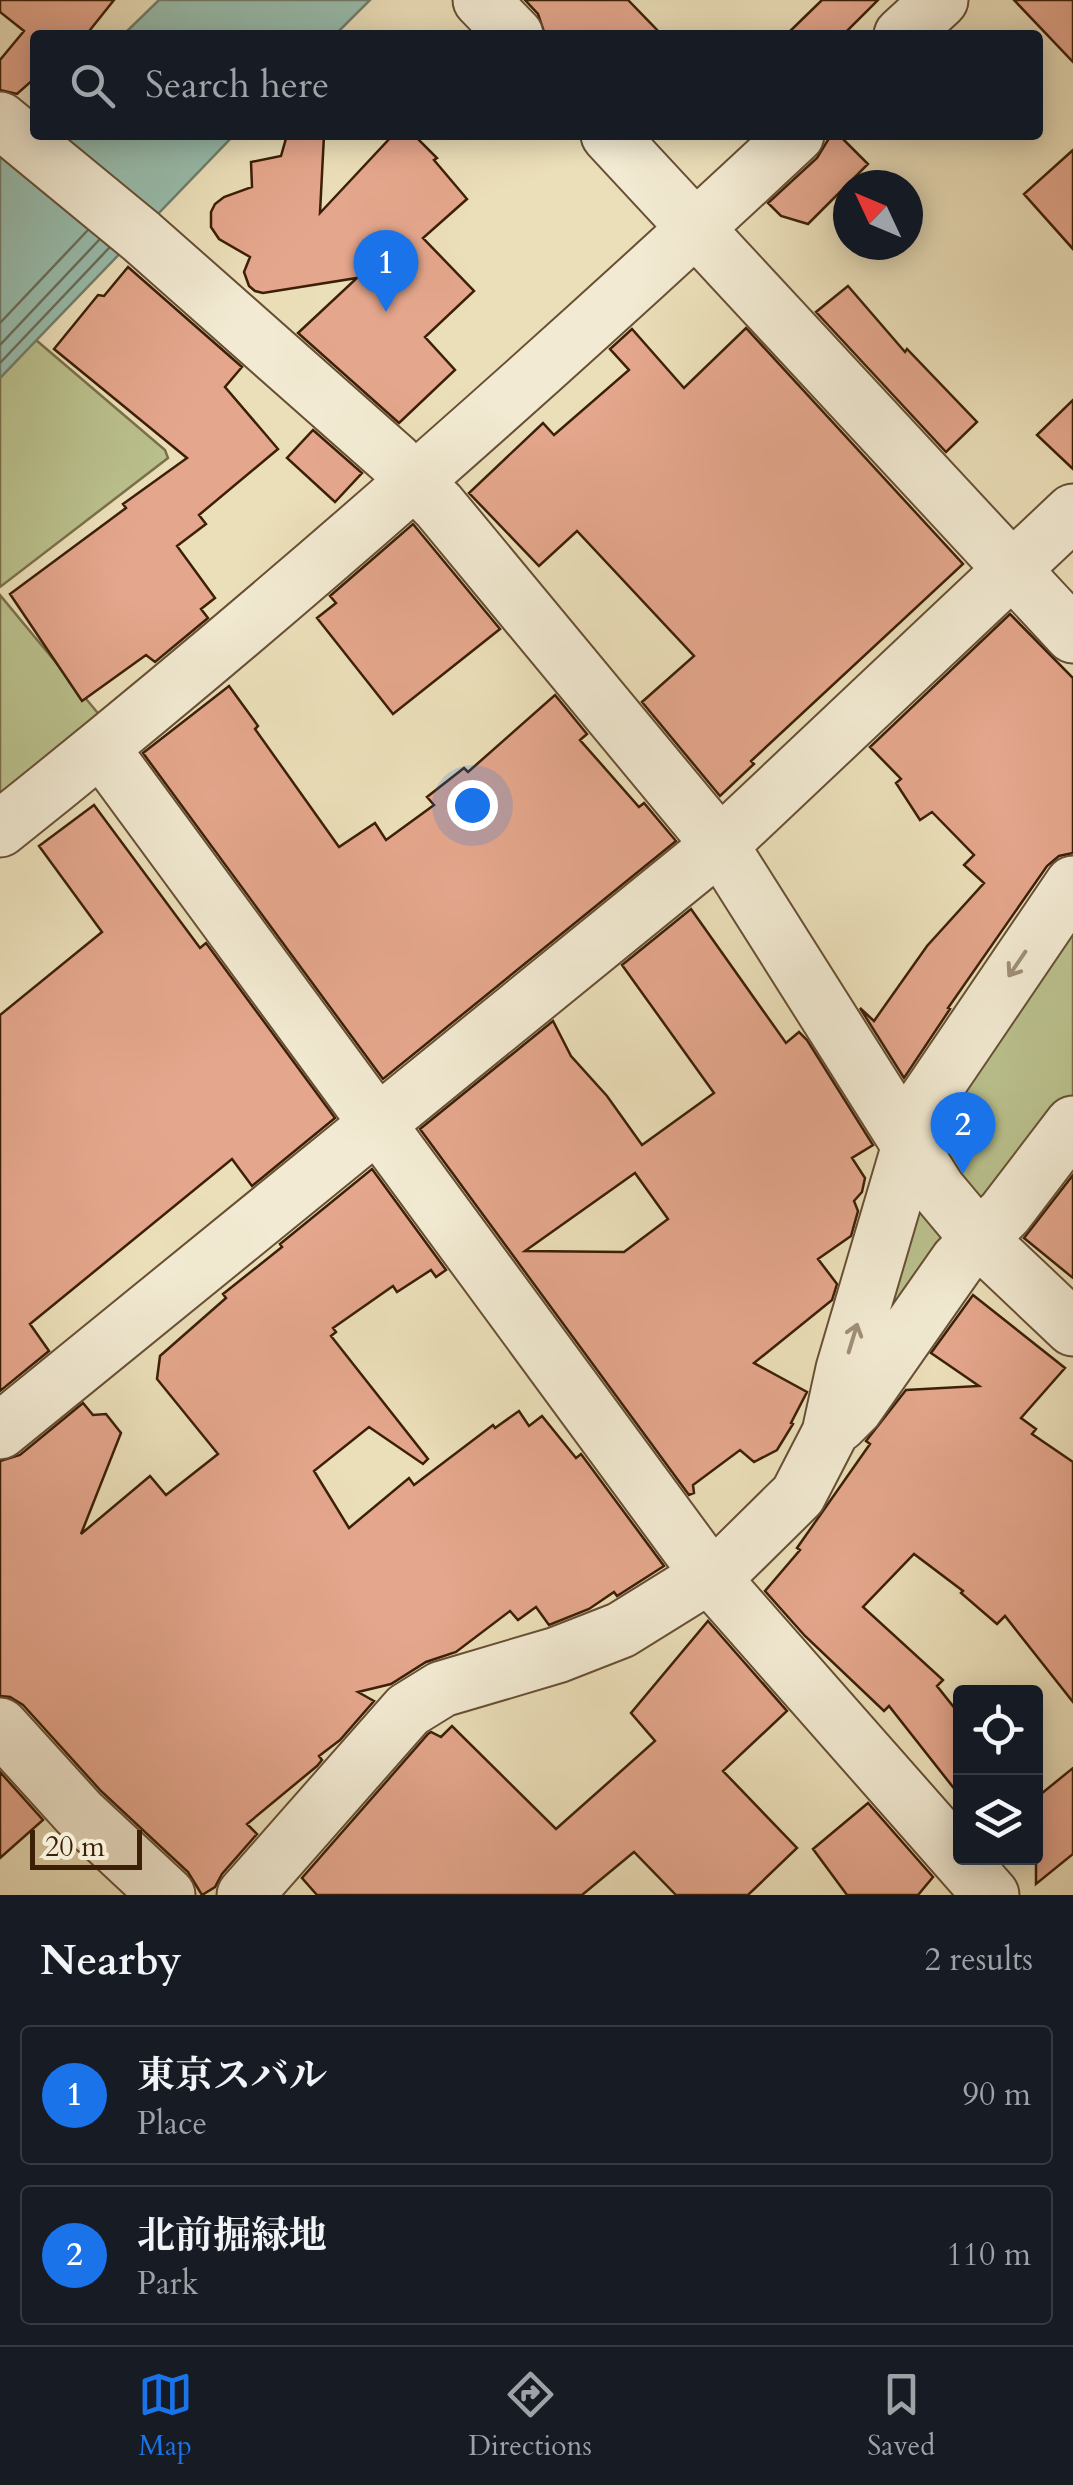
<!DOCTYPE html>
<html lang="en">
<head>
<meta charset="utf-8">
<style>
	:root { --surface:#171b24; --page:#242831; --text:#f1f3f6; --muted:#9ea1a6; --line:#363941; --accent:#1a73e8 }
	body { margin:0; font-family:Cardo,"Noto Serif JP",serif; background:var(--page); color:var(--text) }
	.controls { position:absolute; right:30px; bottom:30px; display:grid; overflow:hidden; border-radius:10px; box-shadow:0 5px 25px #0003 }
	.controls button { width:90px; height:90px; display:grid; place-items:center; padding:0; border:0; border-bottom:2px solid var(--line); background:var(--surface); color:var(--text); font:50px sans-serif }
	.compass { position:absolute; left:833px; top:170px; width:90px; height:90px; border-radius:50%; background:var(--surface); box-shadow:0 5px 25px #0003; rotate:314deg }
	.scale { position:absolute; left:30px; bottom:25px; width:112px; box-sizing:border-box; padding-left:10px; border:5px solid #3c1f07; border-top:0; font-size:28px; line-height:35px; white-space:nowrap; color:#3c1f07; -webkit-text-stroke:8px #f2ead2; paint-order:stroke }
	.you { position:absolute; left:472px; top:805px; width:35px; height:35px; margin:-25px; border:8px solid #fff; border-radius:50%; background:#1a73e8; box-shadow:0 0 0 15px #1a73e833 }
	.badge { display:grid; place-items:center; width:65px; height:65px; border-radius:50%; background:var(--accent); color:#fff; font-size:32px; font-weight:700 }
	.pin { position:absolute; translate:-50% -82px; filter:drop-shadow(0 2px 5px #0008) }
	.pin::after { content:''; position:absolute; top:52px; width:35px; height:30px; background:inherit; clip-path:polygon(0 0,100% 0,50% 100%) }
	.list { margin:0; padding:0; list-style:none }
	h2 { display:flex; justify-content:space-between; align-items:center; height:130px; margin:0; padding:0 40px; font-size:42px }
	h2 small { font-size:32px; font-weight:400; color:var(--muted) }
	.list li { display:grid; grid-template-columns:65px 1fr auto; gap:30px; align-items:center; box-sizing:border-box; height:140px; margin:0 20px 20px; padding:0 20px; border:2px solid var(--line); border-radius:10px }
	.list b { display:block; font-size:38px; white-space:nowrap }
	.list p { margin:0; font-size:32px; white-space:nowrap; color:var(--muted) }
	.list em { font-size:32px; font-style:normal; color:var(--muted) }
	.icon { flex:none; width:55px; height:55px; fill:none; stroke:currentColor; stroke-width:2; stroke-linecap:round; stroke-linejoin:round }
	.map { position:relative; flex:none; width:1073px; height:1895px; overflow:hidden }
	.search { position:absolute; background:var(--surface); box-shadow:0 5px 25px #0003; left:30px; right:30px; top:30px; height:110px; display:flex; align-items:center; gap:25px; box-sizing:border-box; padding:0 35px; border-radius:10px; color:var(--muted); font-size:38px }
	.sheet { height:450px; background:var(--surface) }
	nav { display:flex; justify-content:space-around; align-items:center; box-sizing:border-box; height:140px; border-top:2px solid var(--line); background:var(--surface); font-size:28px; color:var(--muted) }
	nav a { display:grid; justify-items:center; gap:5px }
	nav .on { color:var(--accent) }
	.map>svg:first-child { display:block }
</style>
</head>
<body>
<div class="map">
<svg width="1073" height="1895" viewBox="0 0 1073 1895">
	<rect width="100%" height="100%" fill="#ebdfb9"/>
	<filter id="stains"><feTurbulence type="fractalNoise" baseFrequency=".002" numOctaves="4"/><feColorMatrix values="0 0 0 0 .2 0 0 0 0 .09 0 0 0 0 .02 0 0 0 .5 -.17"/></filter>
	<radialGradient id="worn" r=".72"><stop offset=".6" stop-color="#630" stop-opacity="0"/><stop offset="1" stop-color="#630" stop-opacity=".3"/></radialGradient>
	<path fill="#bac18d" stroke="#7b704a" stroke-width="2.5" d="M 36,340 L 165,450 L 168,458 L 0,587 L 0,378 Z
		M 0,595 L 116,735 L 0,816 Z
		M 1073,899 L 1073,1096 L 997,1203 L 848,1364 L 917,1144 Z"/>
	<path fill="#98bdad" stroke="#737e6b" stroke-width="2.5" d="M 159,0 L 370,0 L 335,35 L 123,35 Z
		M 35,135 L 234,135 L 0,378 L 0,154 Z"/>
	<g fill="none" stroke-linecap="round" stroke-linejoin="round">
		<path stroke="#6a6e5a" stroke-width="2.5" d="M 0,323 L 87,231
			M 0,345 L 99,240
			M 0,363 L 109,248"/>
	</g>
	<path fill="#e4a68c" stroke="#3c1f07" stroke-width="2.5" fill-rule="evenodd" d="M 0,0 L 114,0 L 86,35 L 35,35 L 35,78 L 17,94 L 0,90 L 0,60 L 24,31 L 0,12 Z
		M 525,0 L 628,0 L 662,35 L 545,35 L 538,14 Z
		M 822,0 L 878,0 L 843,35 L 786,35 Z
		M 1014,0 L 1073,0 L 1073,62 Z
		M 287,135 L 324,135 L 320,213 L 393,135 L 414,135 L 437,158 L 434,160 L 467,199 L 423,238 L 474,291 L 425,337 L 455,370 L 399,423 L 298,333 L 357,278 L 263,293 L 255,291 L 249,286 L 244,272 L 250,257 L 219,239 L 211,227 L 211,212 L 215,204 L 224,197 L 252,187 L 251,162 L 281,156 Z
		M 831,135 L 839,135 L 868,164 L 808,224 L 781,216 L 768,203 L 817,158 Z
		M 1073,150 L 1073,249 L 1024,194 Z
		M 128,267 L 242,367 L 225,387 L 278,449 L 199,515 L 206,524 L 177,546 L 215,598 L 201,609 L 208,618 L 155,662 L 146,655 L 82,701 L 10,594 L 126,508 L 123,504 L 187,458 L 54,349 L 98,295 L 104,296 Z
		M 848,286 L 905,352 L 907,349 L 977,422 L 946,452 L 816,312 Z
		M 746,328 L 963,564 L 751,761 L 754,764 L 720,796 L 642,702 L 694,656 L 577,531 L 539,566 L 469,493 L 543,423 L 554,435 L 629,370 L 610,349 L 632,329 L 684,388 Z
		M 1073,400 L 1073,469 L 1037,435 Z
		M 313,430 L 362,473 L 335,502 L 287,458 Z
		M 413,524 L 500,629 L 393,714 L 317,618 L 336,603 L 330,596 Z
		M 1010,614 L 1073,678 L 1073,853 L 1059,856 L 1047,866 L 948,1008 L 950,1009 L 904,1078 L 860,1008 L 874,1021 L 927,946 L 984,883 L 964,865 L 974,855 L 932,812 L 920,820 L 896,783 L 901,779 L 870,747 Z
		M 229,686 L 258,726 L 255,729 L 339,847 L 375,823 L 386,840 L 434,805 L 427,797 L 464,768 L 468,772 L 555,695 L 587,734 L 580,740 L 639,807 L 644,803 L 676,841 L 383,1079 L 143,753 Z
		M 94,805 L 200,948 L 206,943 L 335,1118 L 252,1186 L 232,1159 L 30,1324 L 49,1351 L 0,1391 L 0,1015 L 102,932 L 39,846 Z
		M 691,909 L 786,1043 L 799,1032 L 807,1040 L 873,1145 L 852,1158 L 865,1178 L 862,1192 L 854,1201 L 858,1211 L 851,1236 L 818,1259 L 837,1284 L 832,1300 L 754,1363 L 807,1392 L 791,1423 L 793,1424 L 777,1450 L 754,1462 L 740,1450 L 693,1485 L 694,1493 L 689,1495 L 420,1129 L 553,1021 L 571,1056 L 607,1096 L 642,1145 L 714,1093 L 622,965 ZM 635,1173 L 668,1219 L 624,1252 L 525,1251 Z
		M 372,1169 L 446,1270 L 436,1277 L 431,1270 L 397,1292 L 393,1286 L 333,1328 L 336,1332 L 331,1336 L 428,1459 L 423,1464 L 369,1427 L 314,1471 L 349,1528 L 409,1478 L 414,1485 L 493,1425 L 495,1428 L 519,1411 L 529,1426 L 542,1416 L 576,1458 L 581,1454 L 664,1566 L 617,1596 L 614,1592 L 589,1609 L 549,1625 L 536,1607 L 518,1620 L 510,1611 L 456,1652 L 426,1662 L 391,1684 L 358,1692 L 374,1701 L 340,1740 L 319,1756 L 322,1760 L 317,1766 L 247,1824 L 257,1834 L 222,1874 L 215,1887 L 202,1895 L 188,1872 L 101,1791 L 23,1705 L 10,1697 L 0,1696 L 0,1461 L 20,1455 L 83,1403 L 93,1415 L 106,1414 L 121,1433 L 81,1534 L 150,1476 L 166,1495 L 218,1454 L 157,1379 L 160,1356 L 226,1298 L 223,1294 L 282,1247 L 280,1244 Z
		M 1073,1175 L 1073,1278 L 1024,1238 Z
		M 973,1295 L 1065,1368 L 1021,1418 L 1036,1429 L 1032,1434 L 1073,1462 L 1073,1702 L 1005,1616 L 997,1624 L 961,1593 L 963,1591 L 914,1554 L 863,1607 L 943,1680 L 937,1686 L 960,1715 L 960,1796 L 889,1706 L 884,1711 L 805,1636 L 765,1591 L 800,1550 L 797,1548 L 870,1444 L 866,1441 L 906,1390 L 979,1386 L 931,1353 Z
		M 708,1621 L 787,1711 L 723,1771 L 797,1848 L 748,1895 L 676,1895 L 634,1852 L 582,1895 L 317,1895 L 302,1878 L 428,1734 L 431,1732 L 441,1737 L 452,1726 L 556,1829 L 655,1741 L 631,1713 Z
		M 1073,1768 L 1073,1854 L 1036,1884 L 1036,1798 Z
		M 0,1772 L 43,1820 L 0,1858 Z
		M 868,1803 L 933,1877 L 918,1895 L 847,1895 L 813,1849 Z"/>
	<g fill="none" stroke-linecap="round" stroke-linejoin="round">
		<defs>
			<path id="minor" d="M 481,0 L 515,35
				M 902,35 L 940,0
				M 0,120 L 141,236 L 393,459 L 439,506 L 720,845 L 938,1190 L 979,1239 L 1073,1328
				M 609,135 L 1073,635
				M 101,748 L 710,1576 L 991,1895
				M 0,829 C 275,610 539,375 796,135
				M 839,1424 L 855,1408 L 958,1261 L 1005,1213 L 1073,1124
				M 0,1431 L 720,845 L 1073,512
				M 0,1726 L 79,1813 L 167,1895
				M 245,1895 L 408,1710 L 442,1689 L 557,1655 L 621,1630 L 729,1563 L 798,1495 L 830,1433 L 844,1369 L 921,1108 L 1073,884"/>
		</defs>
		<use href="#minor" stroke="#684f34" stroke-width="59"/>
		<use href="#minor" stroke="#f2ead2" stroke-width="55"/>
	</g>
	<defs><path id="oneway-shaft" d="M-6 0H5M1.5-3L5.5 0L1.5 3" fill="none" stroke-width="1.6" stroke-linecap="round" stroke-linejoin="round" transform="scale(2.5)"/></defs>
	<g stroke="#a08f77">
		<use href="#oneway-shaft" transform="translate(1017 964) rotate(124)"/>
		<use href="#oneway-shaft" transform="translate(853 1338) rotate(-73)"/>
	</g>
	<rect width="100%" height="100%" filter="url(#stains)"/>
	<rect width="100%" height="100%" fill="url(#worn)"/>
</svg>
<div class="controls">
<button><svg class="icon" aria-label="locate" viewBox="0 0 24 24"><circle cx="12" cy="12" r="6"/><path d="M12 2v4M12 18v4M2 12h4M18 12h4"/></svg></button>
<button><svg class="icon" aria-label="layers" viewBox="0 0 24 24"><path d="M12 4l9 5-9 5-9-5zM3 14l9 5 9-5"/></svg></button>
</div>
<svg class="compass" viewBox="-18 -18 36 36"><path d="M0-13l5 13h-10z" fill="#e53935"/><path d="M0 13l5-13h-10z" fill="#9ea1a6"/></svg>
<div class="scale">20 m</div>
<div class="you"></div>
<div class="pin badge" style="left:386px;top:312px">1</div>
<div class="pin badge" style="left:963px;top:1174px">2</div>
<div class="search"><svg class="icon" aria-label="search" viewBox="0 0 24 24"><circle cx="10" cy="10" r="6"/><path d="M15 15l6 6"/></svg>Search here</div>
</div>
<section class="sheet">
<h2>Nearby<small>2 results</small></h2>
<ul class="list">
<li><span class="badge">1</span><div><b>東京スバル</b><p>Place</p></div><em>90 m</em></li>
<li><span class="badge">2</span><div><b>北前掘緑地</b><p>Park</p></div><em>110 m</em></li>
</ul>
</section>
<nav>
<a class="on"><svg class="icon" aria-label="map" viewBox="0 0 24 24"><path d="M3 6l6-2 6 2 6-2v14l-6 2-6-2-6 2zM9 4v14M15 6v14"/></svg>Map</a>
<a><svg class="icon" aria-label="directions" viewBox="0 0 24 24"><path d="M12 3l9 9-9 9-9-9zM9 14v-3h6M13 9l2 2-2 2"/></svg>Directions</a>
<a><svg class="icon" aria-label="saved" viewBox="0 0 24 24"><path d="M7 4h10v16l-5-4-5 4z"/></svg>Saved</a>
</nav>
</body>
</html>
